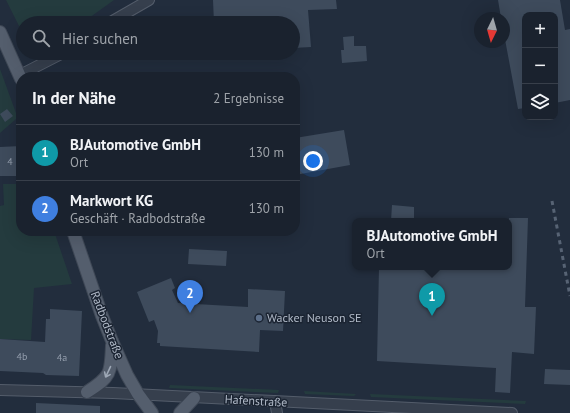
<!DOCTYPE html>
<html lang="de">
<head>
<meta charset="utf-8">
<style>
	:root { --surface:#1a222e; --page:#232a36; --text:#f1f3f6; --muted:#9fa4aa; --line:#383f4a; --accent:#82b2fc }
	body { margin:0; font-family:"PT Sans",sans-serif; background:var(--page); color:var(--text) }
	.controls { position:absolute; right:12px; top:12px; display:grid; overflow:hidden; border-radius:8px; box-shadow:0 4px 16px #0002 }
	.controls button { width:36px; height:36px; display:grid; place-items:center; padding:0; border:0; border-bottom:1px solid var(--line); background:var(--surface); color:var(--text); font:20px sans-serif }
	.compass { position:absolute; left:474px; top:12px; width:36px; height:36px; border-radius:50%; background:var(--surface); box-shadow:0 4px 16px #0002; rotate:185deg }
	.you { position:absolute; left:313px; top:161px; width:14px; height:14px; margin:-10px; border:3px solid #fff; border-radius:50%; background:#1a73e8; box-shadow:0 0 0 6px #1a73e833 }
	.badge { display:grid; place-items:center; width:26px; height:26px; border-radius:50%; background:var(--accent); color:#fff; font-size:13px; font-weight:700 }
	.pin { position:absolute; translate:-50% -33px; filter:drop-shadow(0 1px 2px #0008) }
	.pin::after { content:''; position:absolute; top:21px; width:14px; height:12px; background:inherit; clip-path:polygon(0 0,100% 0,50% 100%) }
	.popup { position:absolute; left:352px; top:218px; width:160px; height:52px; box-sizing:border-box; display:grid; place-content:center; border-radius:8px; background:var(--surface); filter:drop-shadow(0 1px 3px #0005); font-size:13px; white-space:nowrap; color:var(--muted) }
	.popup b { font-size:15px; color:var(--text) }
	.popup::after { content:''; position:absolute; left:50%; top:100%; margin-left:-8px; border:8px solid transparent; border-top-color:var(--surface) }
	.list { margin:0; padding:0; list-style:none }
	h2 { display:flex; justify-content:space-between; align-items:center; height:52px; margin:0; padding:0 16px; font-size:17px }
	h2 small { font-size:13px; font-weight:400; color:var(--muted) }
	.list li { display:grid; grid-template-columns:26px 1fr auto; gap:12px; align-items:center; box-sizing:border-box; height:56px; padding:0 16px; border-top:1px solid var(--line) }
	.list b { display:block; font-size:15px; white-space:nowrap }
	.list p { margin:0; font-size:13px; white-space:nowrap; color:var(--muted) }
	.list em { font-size:13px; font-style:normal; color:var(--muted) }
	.icon { flex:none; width:22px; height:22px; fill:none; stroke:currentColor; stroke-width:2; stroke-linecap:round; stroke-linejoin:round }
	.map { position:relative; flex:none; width:570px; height:413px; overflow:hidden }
	.search { position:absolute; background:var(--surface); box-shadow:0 4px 16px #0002; left:16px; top:16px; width:284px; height:44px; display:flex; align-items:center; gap:10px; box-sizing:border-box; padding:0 14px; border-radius:22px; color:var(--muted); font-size:15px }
	.panel { position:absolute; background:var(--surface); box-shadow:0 4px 16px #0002; left:16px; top:72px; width:284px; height:164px; border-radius:16px }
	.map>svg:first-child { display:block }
</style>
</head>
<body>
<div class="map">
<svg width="570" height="413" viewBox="0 0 570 413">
	<rect width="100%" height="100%" fill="#222d3d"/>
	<path fill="#243b3e" d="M 6,0 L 114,0 L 82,23 L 23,23 L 23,34 Z
		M 0,69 L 16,113 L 16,119 L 0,133 Z
		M 3,184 L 21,184 L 21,231 L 54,231 L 72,284 L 34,288 L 31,340 L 0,339 L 0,206 L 4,205 Z
		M 170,385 L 279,390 L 278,393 L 169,388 Z
		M 304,391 L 356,394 L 354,396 L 305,394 Z
		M 370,394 L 526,401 L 525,404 L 371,397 Z"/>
	<path fill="#3e4b5c" d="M 213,0 L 336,0 L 337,9 L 308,10 L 311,47 L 293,48 L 293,23 L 214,23 Z
		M 498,0 L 560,0 L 565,30 L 570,29 L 570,100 L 555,103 L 555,15 L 525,15 L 525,108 L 518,109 L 504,34 L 504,18 L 501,18 Z
		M 354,36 L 354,46 L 366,46 L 367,61 L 342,63 L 341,50 L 344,50 L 343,37 Z
		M 7,109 L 13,116 L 5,122 L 0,114 Z
		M 344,130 L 350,165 L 295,175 L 295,138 Z
		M 21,146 L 21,176 L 0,176 L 0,147 Z
		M 392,205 L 414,207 L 414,221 L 391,221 Z
		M 509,218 L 528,218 L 525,307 L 536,307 L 534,354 L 512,352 L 510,393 L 495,392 L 496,368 L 377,361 L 379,267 L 509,267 Z
		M 189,249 L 227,251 L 226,266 L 188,264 Z
		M 171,278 L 175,288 L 172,290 L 178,303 L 248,307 L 248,289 L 285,291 L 283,331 L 260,330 L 259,352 L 160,346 L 160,343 L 157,343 L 158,331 L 154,320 L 149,322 L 137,292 Z
		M 50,309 L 82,311 L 79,376 L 46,375 L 43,373 L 0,371 L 0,339 L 45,342 L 46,319 L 50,319 Z
		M 545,369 L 570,370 L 570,385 L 544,384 Z
		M 36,403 L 100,406 L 100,413 L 36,413 Z"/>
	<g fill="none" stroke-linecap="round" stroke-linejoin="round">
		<defs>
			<path id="minor" d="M 109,23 L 149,0
				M 20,75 L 63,53
				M 0,390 L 113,393 L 512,413
				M 275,401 L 277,413"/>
			<path id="major" d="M 0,32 L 21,79
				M 73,231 L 102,316 L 112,341 L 127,375 L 138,394 L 152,413
				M 87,392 C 111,377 111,373 112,345
				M 180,413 L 194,398"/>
		</defs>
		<use href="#minor" stroke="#545d6b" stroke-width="12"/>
		<use href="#major" stroke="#3f4856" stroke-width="14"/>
		<use href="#minor" stroke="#363f4d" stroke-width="10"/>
		<use href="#major" stroke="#545e6d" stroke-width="12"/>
		<path stroke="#576374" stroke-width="3" stroke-dasharray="4 4" stroke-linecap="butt" d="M 552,201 L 570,296"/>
	</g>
	<defs><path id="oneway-shaft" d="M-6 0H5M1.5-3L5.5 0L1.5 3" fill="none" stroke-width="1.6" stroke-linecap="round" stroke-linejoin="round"/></defs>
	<use stroke="#9ea8b6" href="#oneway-shaft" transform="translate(108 372) rotate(115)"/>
	<circle fill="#5c6f8a" stroke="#1b2432" stroke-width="1.5" cx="259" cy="318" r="4"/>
	<g text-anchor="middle" stroke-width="3" stroke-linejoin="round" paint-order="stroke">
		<g font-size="10" fill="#949ead">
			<text x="10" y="165">4</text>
			<text x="22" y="360">4b</text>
			<text x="62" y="361">4a</text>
		</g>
		<g font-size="12" fill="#b1bac8" stroke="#1b2432" text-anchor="start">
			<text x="267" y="322">Wacker Neuson SE</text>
		</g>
		<g font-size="12" fill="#b1bac8" stroke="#1b2432">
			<text transform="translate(107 325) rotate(69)" y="4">Radbodstraße</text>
			<text transform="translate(256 401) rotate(3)" y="4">Hafenstraße</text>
		</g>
	</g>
</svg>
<div class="controls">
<button>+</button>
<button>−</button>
<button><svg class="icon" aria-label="layers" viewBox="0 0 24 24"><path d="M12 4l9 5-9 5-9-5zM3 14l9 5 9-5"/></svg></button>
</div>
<svg class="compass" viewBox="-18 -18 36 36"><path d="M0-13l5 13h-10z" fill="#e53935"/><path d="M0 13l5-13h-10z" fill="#9fa4aa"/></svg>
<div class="you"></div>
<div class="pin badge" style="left:432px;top:316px;background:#0f9aa8">1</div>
<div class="popup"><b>BJAutomotive GmbH</b>Ort</div>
<div class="pin badge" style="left:190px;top:313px;background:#3f7fe0">2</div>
<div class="search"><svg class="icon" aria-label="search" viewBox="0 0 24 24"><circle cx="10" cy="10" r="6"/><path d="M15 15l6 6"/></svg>Hier suchen</div>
<section class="panel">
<h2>In der Nähe<small>2 Ergebnisse</small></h2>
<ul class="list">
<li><span class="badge" style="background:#0f9aa8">1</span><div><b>BJAutomotive GmbH</b><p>Ort</p></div><em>130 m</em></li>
<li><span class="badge" style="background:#3f7fe0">2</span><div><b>Markwort KG</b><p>Geschäft · Radbodstraße</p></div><em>130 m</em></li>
</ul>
</section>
</div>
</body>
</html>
